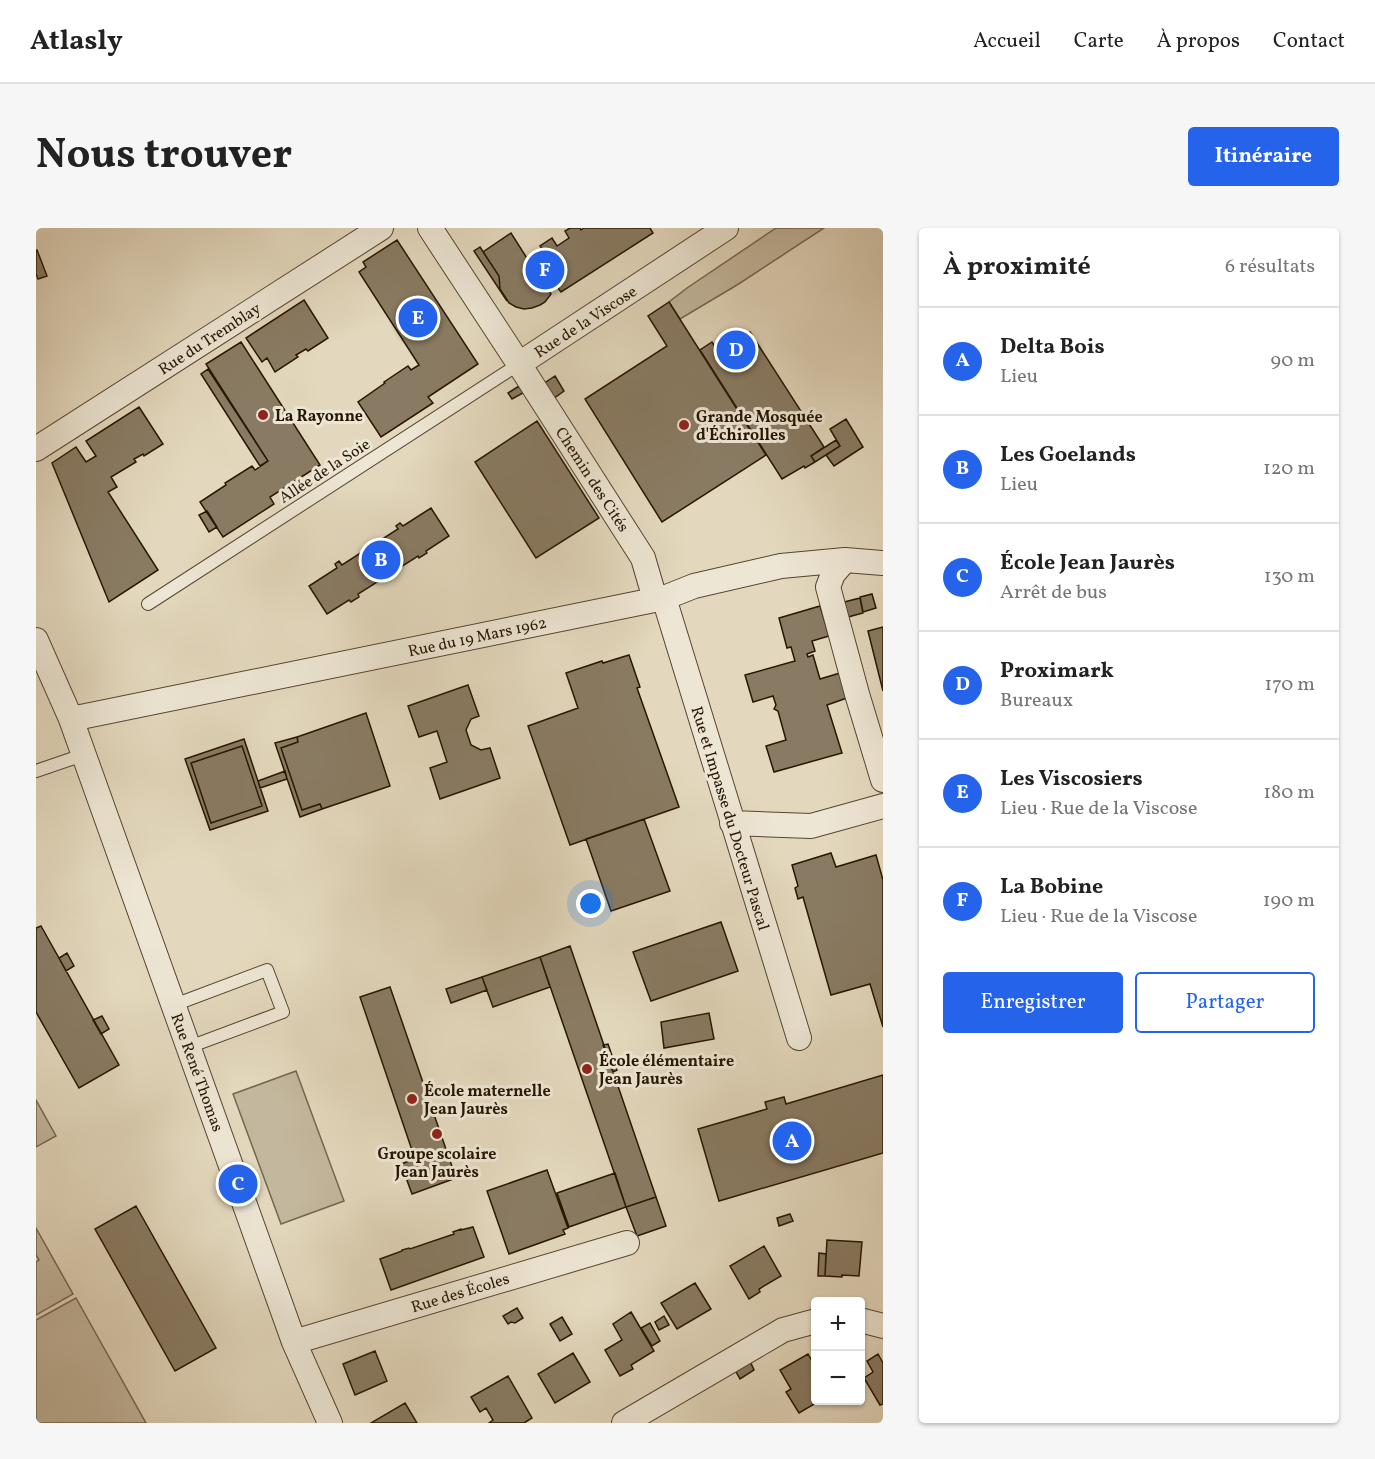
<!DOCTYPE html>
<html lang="fr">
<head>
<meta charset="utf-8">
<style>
	:root { --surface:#fff; --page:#f6f6f6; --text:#222; --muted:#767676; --line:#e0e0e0; --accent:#2563eb }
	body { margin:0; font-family:Vollkorn,serif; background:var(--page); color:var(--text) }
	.controls { position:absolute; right:18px; bottom:18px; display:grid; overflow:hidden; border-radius:6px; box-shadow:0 2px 4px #0004 }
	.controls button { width:54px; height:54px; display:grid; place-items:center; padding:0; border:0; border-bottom:2px solid var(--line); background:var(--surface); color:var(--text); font:30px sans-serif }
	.you { position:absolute; left:555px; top:676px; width:21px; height:21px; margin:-15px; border:4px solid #fff; border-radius:50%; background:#1a73e8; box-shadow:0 0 0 9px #1a73e833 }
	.badge { display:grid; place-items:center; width:39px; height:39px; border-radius:50%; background:var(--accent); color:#fff; font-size:20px; font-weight:700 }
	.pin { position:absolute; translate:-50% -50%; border:3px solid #fff; box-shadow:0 2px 6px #0006 }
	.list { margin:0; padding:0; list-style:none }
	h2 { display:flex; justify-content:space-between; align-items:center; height:78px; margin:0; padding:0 24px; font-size:26px }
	h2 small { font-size:20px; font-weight:400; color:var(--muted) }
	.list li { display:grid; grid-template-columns:39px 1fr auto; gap:18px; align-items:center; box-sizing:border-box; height:108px; padding:0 24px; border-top:2px solid var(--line) }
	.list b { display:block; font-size:22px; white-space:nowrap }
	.list p { margin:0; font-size:20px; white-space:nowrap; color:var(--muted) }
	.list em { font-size:20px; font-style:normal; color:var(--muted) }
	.actions { display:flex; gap:12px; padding:18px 24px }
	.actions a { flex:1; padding:14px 0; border:2px solid var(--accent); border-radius:6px; text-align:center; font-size:21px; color:var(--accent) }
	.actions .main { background:var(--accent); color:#fff }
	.map { position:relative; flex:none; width:847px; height:1195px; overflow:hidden; border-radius:6px }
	header { display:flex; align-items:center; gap:36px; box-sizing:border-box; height:84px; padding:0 30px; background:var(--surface); border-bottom:2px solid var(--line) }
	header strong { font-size:28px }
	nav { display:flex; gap:33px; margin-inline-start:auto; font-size:21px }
	.intro { display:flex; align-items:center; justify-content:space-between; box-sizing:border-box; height:144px; padding:0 36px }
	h1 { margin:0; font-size:42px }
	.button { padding:15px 27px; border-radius:6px; background:var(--accent); color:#fff; font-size:21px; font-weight:700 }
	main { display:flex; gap:36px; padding:0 36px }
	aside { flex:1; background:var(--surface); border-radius:6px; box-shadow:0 2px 4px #0004 }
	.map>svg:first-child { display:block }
</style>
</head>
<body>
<header>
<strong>Atlasly</strong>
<nav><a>Accueil</a><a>Carte</a><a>À propos</a><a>Contact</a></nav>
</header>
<div class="intro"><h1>Nous trouver</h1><a class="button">Itinéraire</a></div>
<main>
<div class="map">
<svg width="847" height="1195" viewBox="0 0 847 1195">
	<rect width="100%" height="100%" fill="#e3d8bd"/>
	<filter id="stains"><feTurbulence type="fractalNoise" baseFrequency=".00333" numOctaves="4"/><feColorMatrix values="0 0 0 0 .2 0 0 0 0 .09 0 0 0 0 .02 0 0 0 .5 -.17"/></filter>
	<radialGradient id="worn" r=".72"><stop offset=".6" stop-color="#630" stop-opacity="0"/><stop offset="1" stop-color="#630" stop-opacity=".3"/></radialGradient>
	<path fill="#c3b79d" stroke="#756650" stroke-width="1.5" d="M 740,0 L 788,0 L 701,57 L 644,91 L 633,74 L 651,60 Z
		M 260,843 L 308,973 L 245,996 L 197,866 Z
		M 0,872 L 20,908 L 0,919 Z
		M 0,1000 L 37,1066 L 0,1087 L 0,1034 L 3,1032 L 0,1027 Z
		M 40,1070 L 110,1195 L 0,1195 L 0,1092 Z"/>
	<path fill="#897b63" stroke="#271602" stroke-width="1.5" fill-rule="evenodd" d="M 534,0 L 544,0 L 545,2 L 548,0 L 614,0 L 617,5 L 525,64 L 519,56 L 512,61 L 515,66 L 509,74 L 504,77 L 496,80 L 488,81 L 480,79 L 473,75 L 464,61 L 463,48 L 447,24 L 475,5 L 494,35 L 509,25 L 504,18 L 516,10 L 521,18 L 533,10 L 529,3 Z
		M 361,12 L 442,136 L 392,169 L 397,175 L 345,209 L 322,174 L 349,155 L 348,154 L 372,138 L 375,142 L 383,137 L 323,44 L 330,39 L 327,34 Z
		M 444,19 L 463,48 L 464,61 L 471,73 L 438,23 Z
		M 0,22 L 1,22 L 11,48 L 2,51 L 0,46 Z
		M 268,72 L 292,110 L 272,123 L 270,121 L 260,127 L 262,129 L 239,144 L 231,130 L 226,134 L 210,110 Z
		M 633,74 L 730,227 L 626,294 L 549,171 L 631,118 L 612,88 Z
		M 714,104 L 788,219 L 775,228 L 779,234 L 769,240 L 768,238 L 746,251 L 664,122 L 676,114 L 683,125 Z
		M 205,114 L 284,237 L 234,269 L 238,276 L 187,309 L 164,274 L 190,257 L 189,255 L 216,238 L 219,242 L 232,233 L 170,136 Z
		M 172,141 L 232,233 L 224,238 L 165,146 Z
		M 519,148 L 528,163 L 517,171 L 507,156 Z
		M 483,158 L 487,165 L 476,171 L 472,165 Z
		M 103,179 L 127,216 L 108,228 L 107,226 L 98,231 L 100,234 L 75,249 L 81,259 L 72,264 L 122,342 L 73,374 L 16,235 L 40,219 L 50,234 L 60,228 L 50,213 Z
		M 810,191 L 827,219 L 798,238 L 790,227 L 804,218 L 794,201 Z
		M 501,193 L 563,290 L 500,330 L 439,234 Z
		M 800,212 L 804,218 L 779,234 L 775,228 Z
		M 395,280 L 413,308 L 390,323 L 391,325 L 383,330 L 382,328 L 322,366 L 323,369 L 315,374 L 313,372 L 291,386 L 273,358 L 301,340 L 299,336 L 303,333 L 306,337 L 362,301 L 360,298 L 364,295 L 367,298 Z
		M 171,283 L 181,299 L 173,304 L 163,287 Z
		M 836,366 L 840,380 L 827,384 L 824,369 Z
		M 824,370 L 827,385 L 812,389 L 808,374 Z
		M 784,378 L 793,408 L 776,413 L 779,423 L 771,426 L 772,429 L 777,427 L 784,451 L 804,445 L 811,470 L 791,477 L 806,525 L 738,544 L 730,518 L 750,512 L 742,483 L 738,481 L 740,477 L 737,468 L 717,474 L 709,447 L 759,433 L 755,419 L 751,420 L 743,390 Z
		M 847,399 L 847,463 L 832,403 Z
		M 593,427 L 604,459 L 601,460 L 643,579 L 534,617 L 492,498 L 542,480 L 530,445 L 566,433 L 567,435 Z
		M 432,457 L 443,488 L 435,491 L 430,502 L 435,517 L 445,522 L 454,520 L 464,550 L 404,571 L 394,540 L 411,534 L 401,503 L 383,509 L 372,478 Z
		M 330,485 L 354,558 L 286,581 L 284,576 L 266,582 L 245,520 L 262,514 L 261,509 Z
		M 261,509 L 262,514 L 245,520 L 266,582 L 284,576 L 286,581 L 264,589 L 239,515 Z
		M 208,511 L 232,583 L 174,602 L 149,531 ZM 206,518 L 226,578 L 175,595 L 155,535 Z
		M 206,518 L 226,578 L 175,595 L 155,535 Z
		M 249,543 L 251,551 L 224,560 L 222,553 Z
		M 608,591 L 634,663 L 575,683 L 550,611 Z
		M 795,625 L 800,639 L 840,627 L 847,652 L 847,799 L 834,756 L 795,767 L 767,669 L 762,671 L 759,660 L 762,658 L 756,637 Z
		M 685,694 L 702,743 L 615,773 L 597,724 Z
		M 5,698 L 83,837 L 43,860 L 0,784 L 0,700 Z
		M 534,718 L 620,969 L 590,979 L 504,729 Z
		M 31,725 L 38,738 L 30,743 L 23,730 Z
		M 504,729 L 514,759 L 457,779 L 446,749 Z
		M 446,749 L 451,762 L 415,775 L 410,761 Z
		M 354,759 L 420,950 L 376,966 L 365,936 L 379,931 L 324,769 Z
		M 673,785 L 678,811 L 628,820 L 625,794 Z
		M 66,788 L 73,801 L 65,806 L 57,792 Z
		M 572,816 L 581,842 L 577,844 L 567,817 Z
		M 847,847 L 847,925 L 683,973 L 662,901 L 731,881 L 729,874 L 748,869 L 750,876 Z
		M 511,942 L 532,1000 L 527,1002 L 529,1006 L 473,1026 L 451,963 Z
		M 579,945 L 590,979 L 533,999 L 521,965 Z
		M 620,969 L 630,998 L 601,1008 L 590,979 Z
		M 100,978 L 180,1120 L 139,1143 L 59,1001 Z
		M 754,986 L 757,993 L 743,998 L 741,990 Z
		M 437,999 L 448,1029 L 355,1062 L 344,1031 L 366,1023 L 366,1022 L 373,1020 L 374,1021 L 418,1006 L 417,1004 L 425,1001 L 425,1002 Z
		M 791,1012 L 826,1014 L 823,1048 L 806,1047 L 806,1049 L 789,1048 Z
		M 728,1018 L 745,1048 L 723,1061 L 724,1064 L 713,1071 L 694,1038 Z
		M 783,1025 L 790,1026 L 789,1048 L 782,1048 Z
		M 659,1055 L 675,1081 L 641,1101 L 625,1075 Z
		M 481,1080 L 487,1090 L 479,1095 L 475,1094 L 472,1096 L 467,1088 Z
		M 595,1084 L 618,1123 L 595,1137 L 597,1141 L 584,1148 L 569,1122 L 586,1112 L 577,1096 Z
		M 628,1088 L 633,1097 L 623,1102 L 619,1094 Z
		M 526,1089 L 536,1106 L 524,1113 L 514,1096 Z
		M 614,1095 L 624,1113 L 616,1118 L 605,1100 Z
		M 339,1123 L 351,1153 L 319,1167 L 307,1136 Z
		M 537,1125 L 554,1154 L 519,1175 L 502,1146 Z
		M 772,1126 L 780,1140 L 780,1172 L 785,1172 L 763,1185 L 750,1164 L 755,1161 L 744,1142 Z
		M 842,1126 L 847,1135 L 847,1176 L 844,1177 L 828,1150 L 837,1144 L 831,1133 Z
		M 714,1133 L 718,1142 L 704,1151 L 699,1142 Z
		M 472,1148 L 496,1190 L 488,1195 L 453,1195 L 457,1192 L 450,1180 L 444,1184 L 435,1169 Z
		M 369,1175 L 381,1195 L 335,1195 Z"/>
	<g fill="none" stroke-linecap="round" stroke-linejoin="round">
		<defs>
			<path id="lane" d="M 112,376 L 483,136
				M 0,543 L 47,527
				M 138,777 L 231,742 L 247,784 L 153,819"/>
			<path id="street" d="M 394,0 L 483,136 L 690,0
				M 483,136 L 607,330 L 619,371
				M 0,221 L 345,0
				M 809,332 L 797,346 L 792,359 L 821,466 L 847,552
				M 628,370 L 763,810
				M 0,412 L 35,491 L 258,1114 L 294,1195
				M 35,491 L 628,370 L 658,358 L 745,338 L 809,332 L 847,335
				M 696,595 L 775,598 L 847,578
				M 824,1092 L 847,1098
				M 258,1114 L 591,1015
				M 588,1195 L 747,1102 L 780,1093"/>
		</defs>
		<use href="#lane" stroke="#564631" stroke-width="14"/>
		<use href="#street" stroke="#564631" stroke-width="26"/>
		<use href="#lane" stroke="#ede6d4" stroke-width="12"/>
		<use href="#street" stroke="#ede6d4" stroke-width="24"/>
	</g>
	<g fill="#8f2418" stroke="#ede6d4" stroke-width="2">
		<circle cx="227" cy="187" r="6"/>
		<circle cx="648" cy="197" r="6"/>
		<circle cx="551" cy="841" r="6"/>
		<circle cx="376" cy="871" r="6"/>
		<circle cx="401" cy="906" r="6"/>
	</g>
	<g text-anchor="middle" stroke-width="6" stroke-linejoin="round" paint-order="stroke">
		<g font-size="16" fill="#271602" stroke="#ede6d4">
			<text transform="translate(549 93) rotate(-33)" y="6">Rue de la Viscose</text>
			<text transform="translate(173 110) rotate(-33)" y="6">Rue du Tremblay</text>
			<text transform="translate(288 242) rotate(-33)" y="6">Allée de la Soie</text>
			<text transform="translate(557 251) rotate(57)" y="6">Chemin des Cités</text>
			<text transform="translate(441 408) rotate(-12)" y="6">Rue du 19 Mars 1962</text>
			<text transform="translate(695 590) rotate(73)" y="6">Rue et Impasse du Docteur Pascal</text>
			<text transform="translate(162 844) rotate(70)" y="6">Rue René Thomas</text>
			<text transform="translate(424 1064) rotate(-17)" y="6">Rue des Écoles</text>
		</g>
		<g font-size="16" font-weight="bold" fill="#271602" stroke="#ede6d4" text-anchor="start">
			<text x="239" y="193">La Rayonne</text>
			<text x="660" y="194">Grande Mosquée<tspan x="660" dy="18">d'Échirolles</tspan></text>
			<text x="563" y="838">École élémentaire<tspan x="563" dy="18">Jean Jaurès</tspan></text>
			<text x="388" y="868">École maternelle<tspan x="388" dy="18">Jean Jaurès</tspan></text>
			<text x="401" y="931" text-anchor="middle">Groupe scolaire<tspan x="401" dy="18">Jean Jaurès</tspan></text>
		</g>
	</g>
	<rect width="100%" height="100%" filter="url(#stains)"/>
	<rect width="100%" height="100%" fill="url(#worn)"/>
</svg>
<div class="controls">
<button>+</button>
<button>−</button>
</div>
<div class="you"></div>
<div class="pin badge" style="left:756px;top:913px">A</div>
<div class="pin badge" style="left:345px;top:332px">B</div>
<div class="pin badge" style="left:202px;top:956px">C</div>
<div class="pin badge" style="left:700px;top:122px">D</div>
<div class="pin badge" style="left:382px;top:90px">E</div>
<div class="pin badge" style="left:509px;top:42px">F</div>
</div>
<aside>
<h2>À proximité<small>6 résultats</small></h2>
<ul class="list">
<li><span class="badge">A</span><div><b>Delta Bois</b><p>Lieu</p></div><em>90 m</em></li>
<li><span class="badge">B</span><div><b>Les Goelands</b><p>Lieu</p></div><em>120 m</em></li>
<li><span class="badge">C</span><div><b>École Jean Jaurès</b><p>Arrêt de bus</p></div><em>130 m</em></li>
<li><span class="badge">D</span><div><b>Proximark</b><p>Bureaux</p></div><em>170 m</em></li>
<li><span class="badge">E</span><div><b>Les Viscosiers</b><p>Lieu · Rue de la Viscose</p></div><em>180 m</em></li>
<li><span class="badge">F</span><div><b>La Bobine</b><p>Lieu · Rue de la Viscose</p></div><em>190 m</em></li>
</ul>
<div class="actions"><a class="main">Enregistrer</a><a>Partager</a></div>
</aside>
</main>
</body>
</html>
